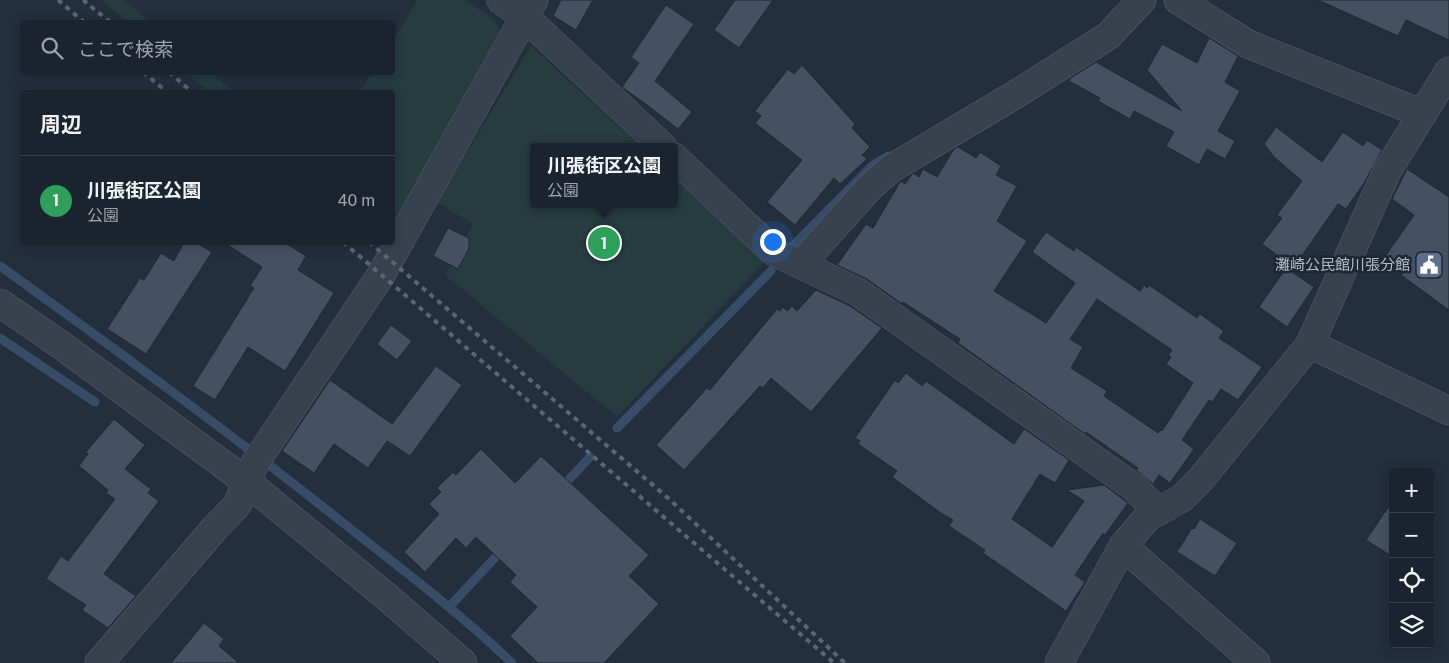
<!DOCTYPE html>
<html lang="ja">
<head>
<meta charset="utf-8">
<style>
	:root { --surface:#1b232e; --page:#282f3a; --text:#f1f3f6; --muted:#a0a4aa; --line:#39404a; --accent:#8ab4f8 }
	body { margin:0; font-family:"Public Sans","Noto Sans JP",sans-serif; background:var(--page); color:var(--text) }
	.controls { position:absolute; right:15px; bottom:15px; display:grid; overflow:hidden; border-radius:5px; box-shadow:0 2px 12px #0003 }
	.controls button { width:45px; height:45px; display:grid; place-items:center; padding:0; border:0; border-bottom:1px solid var(--line); background:var(--surface); color:var(--text); font:25px sans-serif }
	.you { position:absolute; left:772px; top:241px; width:18px; height:18px; margin:-12px; border:4px solid #fff; border-radius:50%; background:#1a73e8; box-shadow:0 0 0 8px #1a73e833 }
	.badge { display:grid; place-items:center; width:32px; height:32px; border-radius:50%; background:var(--accent); color:#fff; font-size:16px; font-weight:700 }
	.pin { position:absolute; translate:-50% -50%; border:2px solid #fff; box-shadow:0 1px 5px #0006 }
	.popup { position:absolute; left:530px; top:143px; width:148px; height:65px; box-sizing:border-box; display:grid; place-content:center; border-radius:5px; background:var(--surface); filter:drop-shadow(0 1px 4px #0005); font-size:16px; white-space:nowrap; color:var(--muted) }
	.popup b { font-size:19px; color:var(--text) }
	.popup::after { content:''; position:absolute; left:50%; top:100%; margin-left:-10px; border:10px solid transparent; border-top-color:var(--surface) }
	.list { margin:0; padding:0; list-style:none }
	h2 { display:flex; justify-content:space-between; align-items:center; height:65px; margin:0; padding:0 20px; font-size:21px }
	h2 small { font-size:16px; font-weight:400; color:var(--muted) }
	.list li { display:grid; grid-template-columns:32px 1fr auto; gap:15px; align-items:center; box-sizing:border-box; height:90px; padding:0 20px; border-top:1px solid var(--line) }
	.list b { display:block; font-size:19px; white-space:nowrap }
	.list p { margin:0; font-size:16px; white-space:nowrap; color:var(--muted) }
	.list em { font-size:16px; font-style:normal; color:var(--muted) }
	.icon { flex:none; width:28px; height:28px; fill:none; stroke:currentColor; stroke-width:2; stroke-linecap:round; stroke-linejoin:round }
	.map { position:relative; flex:none; width:1449px; height:663px; overflow:hidden }
	.search { position:absolute; background:var(--surface); box-shadow:0 2px 12px #0003; left:20px; top:20px; width:375px; height:55px; display:flex; align-items:center; gap:12px; box-sizing:border-box; padding:0 18px; border-radius:5px; color:var(--muted); font-size:19px }
	.panel { position:absolute; background:var(--surface); box-shadow:0 2px 12px #0003; left:20px; top:90px; width:375px; height:155px; border-radius:5px }
	.map>svg:first-child { display:block }
</style>
</head>
<body>
<div class="map">
<svg width="1449" height="663" viewBox="0 0 1449 663">
	<rect width="100%" height="100%" fill="#242f3e"/>
	<path fill="#263c3f" d="M 101,0 L 124,0 L 151,22 L 128,22 Z
		M 418,0 L 465,0 L 493,19 L 500,30 L 393,226 L 392,92 L 359,92 L 372,73 L 392,72 L 393,40 Z
		M 531,46 L 641,147 L 534,147 L 534,204 L 674,204 L 674,177 L 765,261 L 617,417 L 445,275 L 473,224 L 437,202 Z
		M 186,73 L 211,73 L 234,92 L 209,92 Z"/>
	<g fill="none" stroke-linecap="round" stroke-linejoin="round">
		<path stroke="#394c67" stroke-width="9" d="M 790,249 L 873,165 L 888,156
			M 0,266 C 119,352 237,438 352,530 C 407,573 462,615 512,663
			M 0,338 L 95,402
			M 617,428 L 771,271
			M 561,488 L 590,457
			M 449,607 L 504,548"/>
	</g>
	<path fill="#455162" stroke="#1f2835" fill-rule="evenodd" d="M 561,0 L 593,0 L 576,30 L 553,16 Z
		M 735,0 L 773,0 L 739,48 L 714,30 Z
		M 1318,0 L 1449,0 L 1449,40 L 1406,20 L 1398,36 Z
		M 666,5 L 694,24 L 655,81 L 692,112 L 678,129 L 647,105 L 622,87 L 639,63 L 631,57 Z
		M 1209,38 L 1238,56 L 1225,82 L 1240,91 L 1218,131 L 1235,141 L 1225,159 L 1207,149 L 1199,165 L 1166,146 L 1174,132 L 1134,111 L 1130,119 L 1098,101 L 1100,98 L 1069,81 L 1071,78 L 1096,62 L 1182,111 L 1147,70 L 1162,44 L 1197,63 Z
		M 802,65 L 855,124 L 852,128 L 870,147 L 862,155 L 867,159 L 840,184 L 834,178 L 795,225 L 767,202 L 802,160 L 755,123 L 761,116 L 755,111 L 788,69 L 794,74 Z
		M 1276,127 L 1322,162 L 1343,132 L 1363,146 L 1367,140 L 1382,150 L 1364,183 L 1346,209 L 1338,204 L 1294,267 L 1262,244 L 1282,218 L 1277,215 L 1302,181 L 1274,157 L 1264,144 Z
		M 958,147 L 976,158 L 980,152 L 1001,166 L 996,175 L 1017,186 L 997,221 L 1027,241 L 994,291 L 1046,323 L 1075,283 L 1032,252 L 1046,232 L 1074,251 L 1076,247 L 1140,291 L 1144,285 L 1147,288 L 1149,285 L 1197,318 L 1200,314 L 1224,331 L 1219,338 L 1262,367 L 1238,400 L 1221,389 L 1212,402 L 1209,400 L 1182,440 L 1194,449 L 1170,483 L 1159,475 L 1153,484 L 1136,470 L 1138,468 L 1086,432 L 1085,434 L 958,343 L 960,339 L 903,302 L 902,304 L 867,279 L 837,265 L 866,224 L 873,228 L 900,182 L 901,181 L 905,184 L 913,173 L 919,177 L 923,169 L 937,177 L 954,149 ZM 1097,299 L 1172,350 L 1168,355 L 1171,357 L 1166,364 L 1193,383 L 1162,431 L 1161,430 L 1158,433 L 1104,396 L 1107,391 L 1071,368 L 1083,347 L 1070,339 Z
		M 1407,169 L 1449,197 L 1449,310 L 1401,275 L 1403,272 L 1384,258 L 1414,215 L 1392,199 Z
		M 448,228 L 469,238 L 469,248 L 458,269 L 433,256 Z
		M 184,242 L 195,242 L 212,252 L 146,354 L 107,329 L 140,278 L 144,280 L 161,253 L 174,261 Z
		M 223,242 L 284,242 L 306,256 L 298,270 L 334,293 L 285,371 L 248,347 L 215,400 L 193,386 L 254,288 L 250,286 L 262,267 Z
		M 1286,268 L 1314,287 L 1287,327 L 1259,307 Z
		M 816,290 L 850,306 L 882,328 L 811,412 L 771,378 L 763,388 L 760,386 L 684,470 L 656,445 L 707,388 L 710,390 L 777,309 L 780,311 L 783,307 L 787,311 L 792,306 L 797,311 Z
		M 391,325 L 412,341 L 397,360 L 377,344 Z
		M 436,366 L 462,385 L 410,456 L 387,441 L 368,468 L 334,444 L 314,473 L 282,451 L 330,380 L 392,424 Z
		M 906,373 L 922,386 L 926,381 L 1014,444 L 1024,429 L 1069,460 L 1055,483 L 1040,474 L 1012,519 L 1052,547 L 1084,501 L 1067,490 L 1104,485 L 1128,503 L 1105,535 L 1103,533 L 1075,575 L 1085,582 L 1066,611 L 983,553 L 985,550 L 949,526 L 953,520 L 941,513 L 892,477 L 897,471 L 858,444 L 860,441 L 855,438 L 895,380 L 898,383 Z
		M 114,419 L 145,445 L 125,469 L 151,489 L 148,493 L 159,501 L 104,574 L 136,596 L 108,628 L 82,610 L 86,605 L 46,579 L 61,556 L 68,561 L 115,499 L 106,493 L 108,490 L 79,466 L 88,454 L 86,452 Z
		M 481,449 L 515,483 L 541,456 L 649,555 L 629,576 L 659,604 L 604,663 L 538,663 L 510,636 L 537,607 L 510,582 L 516,575 L 476,537 L 466,548 L 456,538 L 425,572 L 404,552 L 439,514 L 429,504 L 441,492 L 437,488 L 453,472 L 456,475 Z
		M 1393,500 L 1393,557 L 1366,540 Z
		M 1200,519 L 1237,543 L 1215,576 L 1177,552 L 1192,528 L 1194,529 Z
		M 204,623 L 224,639 L 219,646 L 239,663 L 171,663 Z"/>
	<g fill="none" stroke-linecap="round" stroke-linejoin="round">
		<defs>
			<path id="street" d="M 501,0 L 525,17 L 663,147
				M 1178,0 L 1248,44 L 1423,114
				M 674,157 L 774,252 L 858,292 L 1135,488 L 1158,511
				M 801,264 L 870,187 L 892,168 L 1013,96 L 1108,36 L 1142,0
				M 0,303 L 61,345 L 247,482 L 387,597 L 463,663
				M 1310,344 L 1449,411
				M 1123,546 L 1256,663
				M 99,663 L 215,528 L 237,505 L 255,463 L 381,275 L 534,0
				M 1059,663 L 1123,546 L 1147,518 L 1182,498 L 1201,479 L 1310,344 L 1387,171 L 1449,71"/>
		</defs>
		<use href="#street" stroke="#565f6c" stroke-width="29"/>
		<use href="#street" stroke="#38414e" stroke-width="28"/>
		<path stroke="#5a6575" stroke-width="4" stroke-dasharray="5 5" stroke-linecap="butt" d="M 58,0 L 84,22
			M 83,0 L 110,22
			M 143,72 L 167,92
			M 169,72 L 192,92
			M 343,242 L 834,663
			M 369,242 L 668,498 L 845,663"/>
	</g>
	<defs>
		<symbol id="civic-square" viewBox="-11 -11 22 22"><rect x="-9" y="-9" width="18" height="18" rx="4" fill="#5c6f8a" stroke="#1d2633"/><path d="M-.6-6.5H3V-4.5H.6V-3L4-1V1h2V6H-6V1h2V-1L-.6-3ZM-1.2 2.5V6h2.4V2.5Z" fill="#fff"/></symbol>
	</defs>
	<g fill-rule="evenodd">
		<use href="#civic-square" x="1413" y="249" width="32" height="32"/>
	</g>
	<g text-anchor="middle" stroke-width="5" stroke-linejoin="round" paint-order="stroke">
		<g font-size="15" fill="#b4bcc9" stroke="#1d2633" text-anchor="end">
			<text x="1410" y="270">灘崎公民館川張分館</text>
		</g>
	</g>
</svg>
<div class="controls">
<button>+</button>
<button>−</button>
<button><svg class="icon" aria-label="locate" viewBox="0 0 24 24"><circle cx="12" cy="12" r="6"/><path d="M12 2v4M12 18v4M2 12h4M18 12h4"/></svg></button>
<button><svg class="icon" aria-label="layers" viewBox="0 0 24 24"><path d="M12 4l9 5-9 5-9-5zM3 14l9 5 9-5"/></svg></button>
</div>
<div class="you"></div>
<div class="pin badge" style="left:604px;top:243px;background:#2e9e5b">1</div>
<div class="popup"><b>川張街区公園</b>公園</div>
<div class="search"><svg class="icon" aria-label="search" viewBox="0 0 24 24"><circle cx="10" cy="10" r="6"/><path d="M15 15l6 6"/></svg>ここで検索</div>
<section class="panel">
<h2>周辺<small></small></h2>
<ul class="list">
<li><span class="badge" style="background:#2e9e5b">1</span><div><b>川張街区公園</b><p>公園</p></div><em>40 m</em></li>
</ul>
</section>
</div>
</body>
</html>
